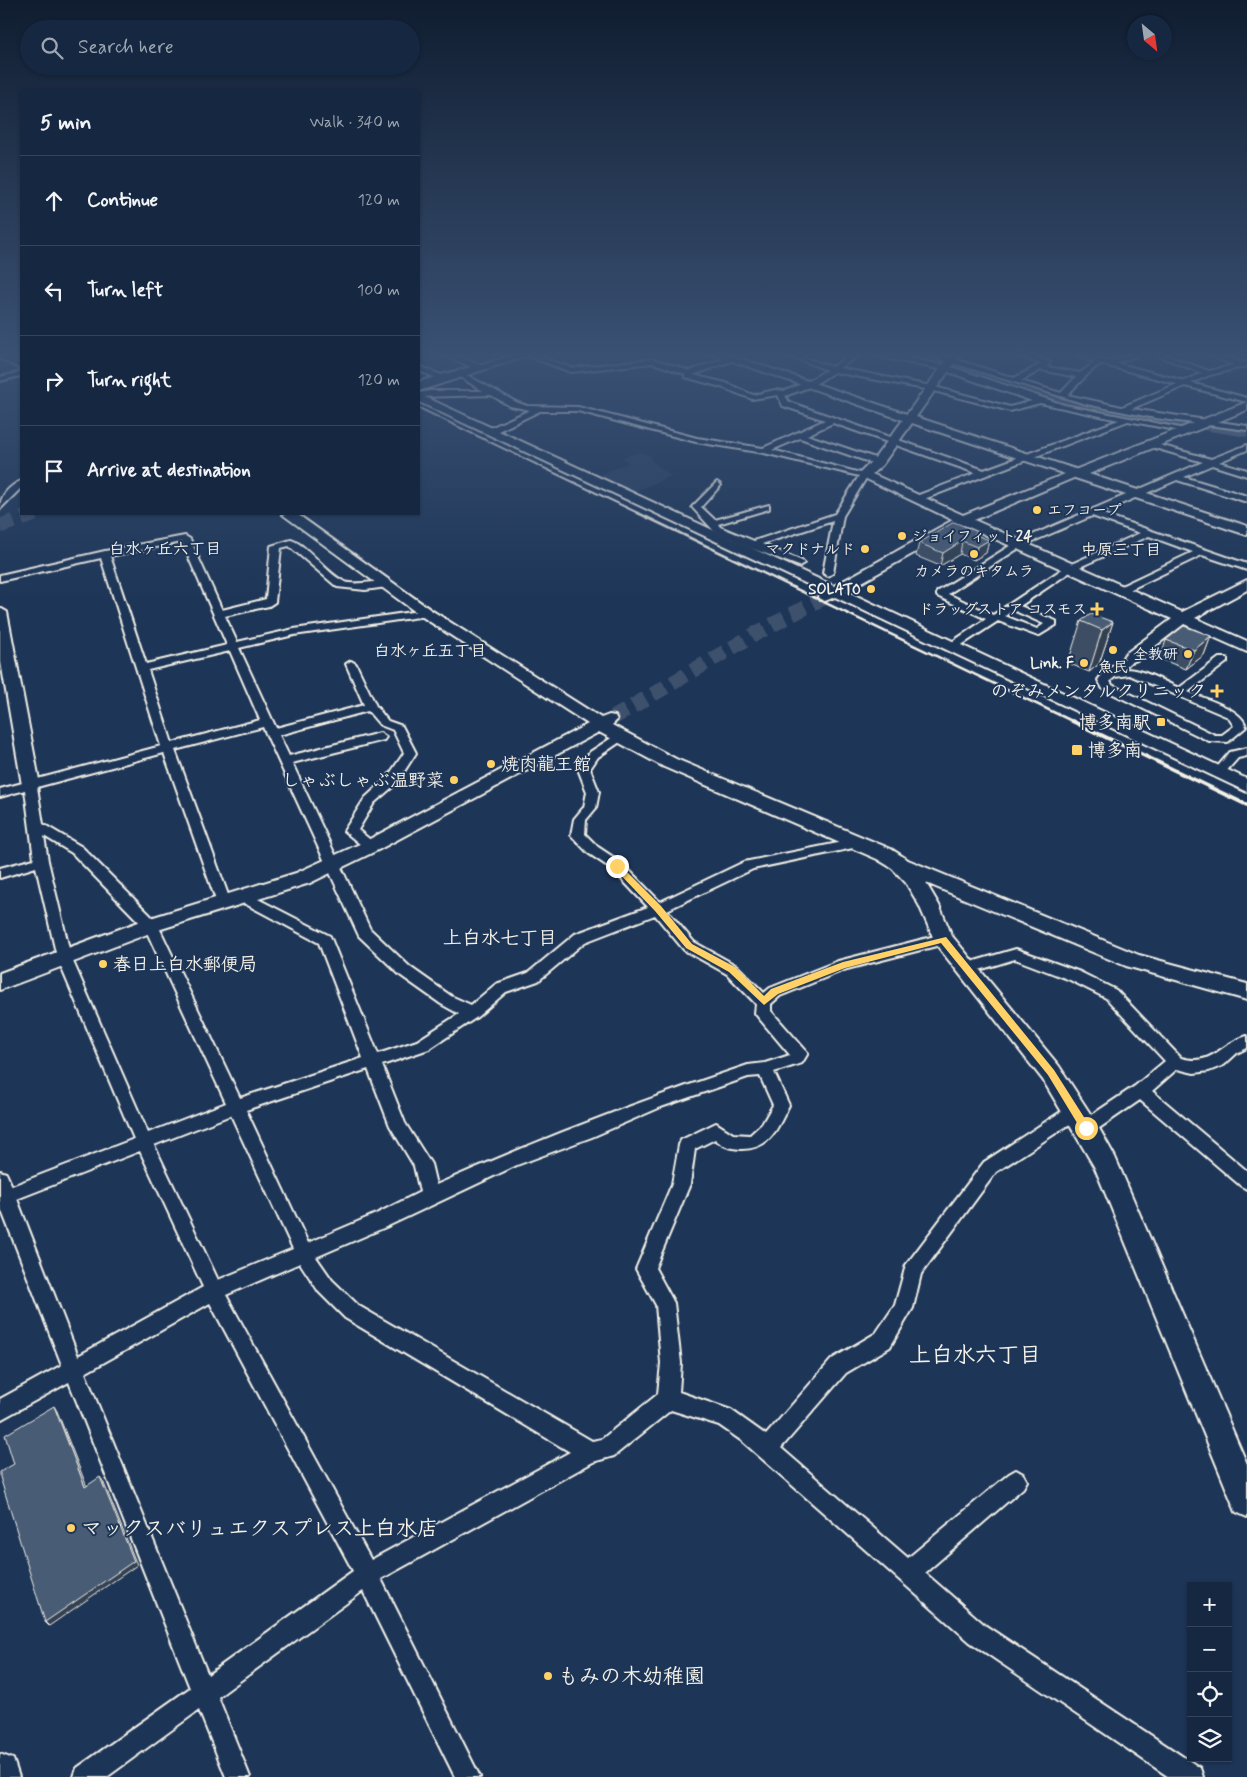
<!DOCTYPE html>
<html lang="en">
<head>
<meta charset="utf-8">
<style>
	:root { --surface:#162841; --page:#1f3048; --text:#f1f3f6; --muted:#9ea6b1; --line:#35445a }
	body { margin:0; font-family:Mynerve,"Klee One",sans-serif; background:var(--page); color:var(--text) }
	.controls { position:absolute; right:15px; bottom:15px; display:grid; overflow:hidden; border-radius:0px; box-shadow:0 1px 4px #0004 }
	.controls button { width:45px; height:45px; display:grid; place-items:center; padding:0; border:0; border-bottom:1px solid var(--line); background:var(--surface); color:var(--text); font:25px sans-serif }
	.compass { position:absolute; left:1127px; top:15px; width:45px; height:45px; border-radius:50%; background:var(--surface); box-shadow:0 1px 4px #0004; rotate:151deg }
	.stop { position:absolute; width:15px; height:15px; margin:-11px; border:4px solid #ffd166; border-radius:50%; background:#fff }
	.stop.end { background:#ffd166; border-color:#fff; box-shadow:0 1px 5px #0008 }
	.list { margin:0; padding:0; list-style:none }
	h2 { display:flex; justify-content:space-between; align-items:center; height:65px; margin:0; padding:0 20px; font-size:21px }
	h2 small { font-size:16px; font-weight:400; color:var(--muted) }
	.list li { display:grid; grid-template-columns:32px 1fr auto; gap:15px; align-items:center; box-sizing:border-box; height:90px; padding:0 20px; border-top:1px solid var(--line) }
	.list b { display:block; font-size:19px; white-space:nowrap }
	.list em { font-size:16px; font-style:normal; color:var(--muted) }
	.icon { flex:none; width:28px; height:28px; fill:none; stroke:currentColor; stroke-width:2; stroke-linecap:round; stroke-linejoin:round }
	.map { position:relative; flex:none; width:1247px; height:1777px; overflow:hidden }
	.search { position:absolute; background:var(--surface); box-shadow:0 1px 4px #0004; left:20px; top:20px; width:400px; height:55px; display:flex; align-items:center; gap:12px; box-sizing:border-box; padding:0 18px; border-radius:28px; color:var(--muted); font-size:19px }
	.panel { position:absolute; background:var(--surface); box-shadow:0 1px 4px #0004; left:20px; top:90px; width:400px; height:425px; border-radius:0px }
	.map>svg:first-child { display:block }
</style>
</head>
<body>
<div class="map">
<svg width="1247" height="1777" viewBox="0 0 1247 1777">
	<rect width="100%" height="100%" fill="#1d3557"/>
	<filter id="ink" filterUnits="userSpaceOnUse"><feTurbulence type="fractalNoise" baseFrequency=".02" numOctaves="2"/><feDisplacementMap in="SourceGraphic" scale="10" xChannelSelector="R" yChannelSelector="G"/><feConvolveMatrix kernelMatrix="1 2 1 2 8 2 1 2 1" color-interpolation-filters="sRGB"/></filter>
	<g filter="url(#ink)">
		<path fill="#2a4060" d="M 639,452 L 651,456 L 651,460 L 671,476 L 631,493 L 595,476 L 629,463 L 622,458 Z"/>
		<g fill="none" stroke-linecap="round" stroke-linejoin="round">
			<path fill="#5e6d82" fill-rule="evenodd" d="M 889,352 C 955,349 1015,388 1078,402 C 1133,415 1191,420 1247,429 L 1247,437 L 1077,410 L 1021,394 L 945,366 L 891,355 Z"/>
			<path stroke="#3d516d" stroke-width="15" stroke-dasharray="15 8" stroke-linecap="butt" d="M 0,526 L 35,514
				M 613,718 L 757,633 L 825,597"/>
			<defs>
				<path id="street" d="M 438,352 L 448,352 L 483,366 L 483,370 L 463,373 L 516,402 L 527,406 L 578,407 L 697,438 L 763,448 L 825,420 L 783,406 L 778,395 L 752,399 L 721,387 L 685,377 L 685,374 L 653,363 L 571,372 L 522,354 L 528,353 L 572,368 L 653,359 L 690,371 L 731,356 L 734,360 L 693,375 L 726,383 L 753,395 L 775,390 L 785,391 L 806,382 L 827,370 L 779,352 L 788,352 L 832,367 L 855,352 L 876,352 L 948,366 L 1064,405 L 1190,430 L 1186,432 L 1128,421 L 919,501 L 916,500 L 916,496 L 976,473 L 833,423 L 807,435 L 881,460 L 881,464 L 875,464 L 800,438 L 772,450 L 868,475 L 843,516 L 833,573 L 828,576 L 823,573 L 833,521 L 762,544 L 802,561 L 804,563 L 799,566 L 748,547 L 714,531 L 692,507 L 717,482 L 721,485 L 701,507 L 715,520 L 769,505 L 769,509 L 718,524 L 720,527 L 754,541 L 835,514 L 859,476 L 764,453 L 696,442 L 578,411 L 540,411 L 494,433 L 488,433 L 488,429 L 530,410 L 510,406 L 491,395 L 419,397 L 419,393 L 429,391 L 483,391 L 457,375 L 419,386 L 419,382 L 434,377 L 419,371 L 419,366 L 441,375 L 471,367 ZM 863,353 L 943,370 L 1032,401 L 1010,407 L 931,386 L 839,368 ZM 834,372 L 930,390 L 1010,411 L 1040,403 L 1119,420 L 984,470 L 789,402 L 785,396 L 812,386 Z
					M 917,352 L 942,355 L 1014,378 L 1041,364 L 1010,352 L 1019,352 L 1050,362 L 1047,367 L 1080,373 L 1095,362 L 1064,352 C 1079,352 1092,360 1107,361 C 1120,361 1133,352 1146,352 L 1116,363 L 1184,381 L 1202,373 L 1148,352 L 1157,352 L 1209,371 L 1234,365 L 1201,352 L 1211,352 L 1243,363 L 1247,362 L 1247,366 L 1210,375 L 1191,383 L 1247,398 L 1247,402 L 1185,386 L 1131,409 L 1247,426 L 1247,430 L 1155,418 L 1086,404 ZM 1102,363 L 1105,365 L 1177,384 L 1122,407 L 1067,395 L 1092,370 ZM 1041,370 L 1076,377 L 1061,393 L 1021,381 Z
					M 21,372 L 21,376 L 0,381 L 0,377 Z
					M 1148,442 L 1211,459 L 1247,445 L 1247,450 L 1219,462 L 1247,470 L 1247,476 L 1212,465 L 1184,477 L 1247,496 L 1247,502 L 1177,480 L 1100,513 L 1247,564 L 1247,570 L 1202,555 L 1125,592 L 1117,592 L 1117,588 L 1193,552 L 1149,536 L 1073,570 L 1020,606 L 1056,621 L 1056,625 L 1038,636 L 998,621 L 957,648 L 949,648 L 949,644 L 986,619 L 937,596 L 937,592 L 1016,542 L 1203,462 L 1148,446 ZM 1092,516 L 1140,533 L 1067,566 L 993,615 L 948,594 L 1022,546 ZM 1013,610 L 1044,624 L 1037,629 L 1005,616 Z
					M 21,481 L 21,488 L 0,509 C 0,496 9,486 21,481 Z
					M 185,536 L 190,539 L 222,610 L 266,599 L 271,546 L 291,540 C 309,546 325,572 343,581 C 356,588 383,577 392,584 L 387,587 L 365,590 L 337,587 L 289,546 L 281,548 L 275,602 L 269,606 L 225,616 L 237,642 L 294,629 L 426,610 L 431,613 L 426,616 L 294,635 L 239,648 L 276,728 L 364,705 L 346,664 L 351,661 L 356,664 L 376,706 L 388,721 L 402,726 L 416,753 L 396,784 L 374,803 L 358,830 L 378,846 L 371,850 L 366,849 L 344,831 L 365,798 L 387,778 L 404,753 L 393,730 L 380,725 L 368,711 L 279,735 L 289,756 L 380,733 L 386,737 L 384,740 L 292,763 L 370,929 L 410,967 L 451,996 L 471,1005 L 496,984 L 528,973 L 575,934 L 648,907 L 612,869 L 588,853 L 571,835 L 574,819 L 584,807 L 587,792 L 578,769 L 590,752 L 619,733 L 625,737 L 623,740 L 598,757 L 590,769 L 599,792 L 596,808 L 586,820 L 585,834 L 598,847 L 622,863 L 660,902 L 744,862 L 858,839 L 865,843 L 858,847 L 753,869 L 667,910 L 694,942 L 737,966 L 764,993 L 770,988 L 838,961 L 943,934 L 948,935 L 950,939 L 948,943 L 847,969 L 780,996 L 771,1004 L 771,1011 L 808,1053 L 802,1063 L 774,1072 L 789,1105 C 777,1129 770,1150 740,1149 C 728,1148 723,1146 715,1139 L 695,1149 L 690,1184 L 655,1268 L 674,1303 L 681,1363 L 679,1392 L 731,1410 L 766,1435 L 832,1359 L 876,1333 L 895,1305 L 906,1265 L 984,1162 L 1070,1106 L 1076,1104 L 1082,1106 L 1084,1111 L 1082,1116 L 996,1172 L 921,1274 L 913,1308 L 890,1347 L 846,1373 L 781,1448 L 908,1558 L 1009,1474 L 1016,1470 L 1023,1474 L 1027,1481 L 1023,1488 L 925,1573 L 986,1626 L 1200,1768 L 1203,1777 L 1169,1777 L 970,1642 L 742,1441 L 719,1425 L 671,1410 L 614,1456 L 593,1462 L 381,1579 L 480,1777 L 455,1777 L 363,1591 L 218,1697 L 250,1777 L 226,1777 L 199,1710 L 107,1777 L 74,1777 L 77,1768 L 190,1688 L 69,1382 L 0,1420 L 0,1399 L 62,1365 L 0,1206 L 0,1171 L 6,1173 L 12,1186 L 134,1139 L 57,957 L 36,867 L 0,878 L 0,868 L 34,859 L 25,790 L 0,797 L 0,789 L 161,746 L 101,558 L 0,581 L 0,575 L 105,551 ZM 182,542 L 227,645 L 146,664 L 110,556 ZM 230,651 L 260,720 L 172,743 L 148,670 ZM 263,727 L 359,936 L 400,975 L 441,1004 L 459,1014 L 417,1041 L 378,1054 L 330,936 L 248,894 L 238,894 L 236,897 L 238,900 L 319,943 L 363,1058 L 240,1098 L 156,921 L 82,847 L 43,824 L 37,787 L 164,753 L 217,903 L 224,908 L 231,903 L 175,750 ZM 44,836 L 72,853 L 145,928 L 226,1103 L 148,1133 L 71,957 L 48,861 ZM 655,915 L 684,950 L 727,974 L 756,1004 L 755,1013 L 758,1017 L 790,1055 L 765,1063 L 748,1065 C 642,1100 538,1140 436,1185 L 431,1164 L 405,1123 L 382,1065 L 429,1049 L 477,1017 L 506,992 L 538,981 L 585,942 ZM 368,1069 L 390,1126 L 414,1166 L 420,1192 L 376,1214 L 308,1243 L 246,1110 ZM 760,1076 L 773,1105 L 762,1124 L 750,1135 L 733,1134 L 716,1123 L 681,1140 L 679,1145 L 672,1184 L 636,1269 L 656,1305 L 661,1363 L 658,1394 L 602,1439 L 592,1441 L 359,1306 L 332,1280 L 316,1257 L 388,1226 L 517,1165 L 592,1137 L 661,1107 L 748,1077 ZM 231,1115 L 293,1249 L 218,1280 L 154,1145 ZM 140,1151 L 203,1287 L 78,1356 L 17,1199 ZM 300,1263 L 319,1292 L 345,1318 L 570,1452 L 371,1560 L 226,1295 ZM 210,1303 L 353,1571 L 208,1675 L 85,1373 Z
					M 1131,654 L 1136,657 L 1123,669 C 1142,668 1162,681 1179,688 L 1219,658 L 1227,658 L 1227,662 L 1188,692 C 1203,698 1243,709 1246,727 L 1228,742 L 1209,741 L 1103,689 L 1098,680 L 1104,672 ZM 1129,675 L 1228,717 L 1234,726 L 1222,735 L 1215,735 L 1112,685 L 1110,681 L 1115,677 Z
					M 1247,748 L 1247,756 L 1238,758 L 1223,775 L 1215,775 L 1213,772 L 1230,752 Z
					M 1016,949 L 1080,972 L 1116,990 L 1181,1058 C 1213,1067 1219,1044 1247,1036 L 1247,1048 L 1237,1053 L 1224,1065 L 1209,1071 L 1194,1073 L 1177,1069 L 1152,1091 L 1247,1171 L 1247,1189 L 1241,1186 L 1140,1100 L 1092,1133 L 1086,1135 L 1080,1133 L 1078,1128 L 1080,1123 L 1135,1086 L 1165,1061 L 1106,998 L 1070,980 L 1015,959 L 966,974 L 961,973 L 959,969 L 961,965 Z"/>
				<path id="secondary" d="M 0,352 L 21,362 L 21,369 L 0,359 Z
					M 523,352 L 538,352 L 419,391 L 419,385 Z
					M 706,352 L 721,352 L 907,414 L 952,352 L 962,352 L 916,417 L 1081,471 L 1083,474 L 974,520 L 1182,612 L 1247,580 L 1247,590 L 1195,618 L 1247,641 L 1247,652 L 1184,624 L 1137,660 L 1131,662 L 1123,657 L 1125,654 L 1172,619 L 964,525 L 846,591 L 1247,779 L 1247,792 L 835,597 L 825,601 L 820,600 L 818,597 L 824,592 L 419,402 L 419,395 L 423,396 L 834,586 L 953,520 L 858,475 L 874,459 L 903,420 ZM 912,423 L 1065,474 L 963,515 L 872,474 L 882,465 Z
					M 282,514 L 297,514 L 431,610 L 601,718 L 609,715 L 615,716 L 617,720 L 612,725 L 676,759 L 891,849 L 908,860 L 1139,955 L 1247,984 L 1247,1000 L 1126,966 L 926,883 L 939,905 L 952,936 L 1059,1066 L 1095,1121 L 1115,1157 L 1247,1464 L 1247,1517 L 1236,1512 L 1095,1168 L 1043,1080 L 936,944 L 919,905 L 906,883 L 892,868 L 877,859 L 664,767 L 599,732 L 378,850 L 310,883 L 158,930 L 0,990 L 0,973 L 144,920 L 296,873 L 364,842 L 588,724 L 421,616 Z
					M 0,608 L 7,612 L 40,785 L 37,789 L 25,789 L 22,785 L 0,656 Z
					M 0,1754 L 13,1759 L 19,1777 L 0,1777 Z"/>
				<path id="primary" d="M 1247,402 L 1247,410 L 1089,474 L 1247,526 L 1247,535 L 1072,477 L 1070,474 L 1072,471 Z"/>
			</defs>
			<use href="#street" stroke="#f4f1e8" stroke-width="4"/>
			<use href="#secondary" stroke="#f4f1e8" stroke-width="4"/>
			<use href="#primary" stroke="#f4f1e8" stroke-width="4"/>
			<use href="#street" fill="#1d3557" fill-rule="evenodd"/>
			<use href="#secondary" fill="#1d3557" fill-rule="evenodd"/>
			<use href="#primary" fill="#1d3557" fill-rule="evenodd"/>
			<path stroke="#f4f1e8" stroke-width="2" d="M 419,408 L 640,514"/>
			<path stroke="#f4f1e8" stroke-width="2.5" d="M 638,513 L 1074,722"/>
			<path stroke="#f4f1e8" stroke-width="4" d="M 1072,721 L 1247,805"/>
		</g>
		<path fill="#3e4e64" stroke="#f4f1e8" d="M 978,532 L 977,536 L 989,540 L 986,553 L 974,560 L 960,554 L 940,566 L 916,556 L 919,543 Z
			M 1081,621 L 1113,622 L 1099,664 L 1089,672 L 1068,663 Z
			M 1211,636 L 1204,655 L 1186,669 L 1160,659 L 1166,640 Z"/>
		<path fill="#324051" stroke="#f4f1e8" d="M 989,540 L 986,553 L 974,560 L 977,547 Z
			M 962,541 L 960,554 L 940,566 L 943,553 Z
			M 1113,622 L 1099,664 L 1089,672 L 1102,630 Z
			M 1211,636 L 1204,655 L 1186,669 L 1194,650 Z
			M 54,1406 L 57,1411 L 89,1492 L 85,1487 Z
			M 100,1477 L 103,1481 L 137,1565 L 49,1626 L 45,1622 Z"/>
		<path fill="#485b74" stroke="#f4f1e8" d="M 954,522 L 978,532 L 974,534 L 989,540 L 977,547 L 962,541 L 943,553 L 919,543 Z
			M 1091,614 L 1113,622 L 1102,630 L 1081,621 Z
			M 1184,626 L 1211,636 L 1194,650 L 1166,640 Z
			M 54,1406 L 85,1487 L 100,1477 L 134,1561 L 45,1622 L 0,1477 L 0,1472 L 14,1464 L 5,1435 Z"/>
	</g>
	<linearGradient id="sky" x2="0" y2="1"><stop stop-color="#101d30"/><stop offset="0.59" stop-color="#3a5174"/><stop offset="1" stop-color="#3a5174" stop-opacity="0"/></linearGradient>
	<rect width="1247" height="601" fill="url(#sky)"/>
	<path fill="#ffd166" d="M 614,864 L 619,864 L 661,906 L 692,944 L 735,967 L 764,996 L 771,989 L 843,962 L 946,937 L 1054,1070 L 1089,1125 L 1089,1131 L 1082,1131 L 1048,1075 L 941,943 L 845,968 L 778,994 L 764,1005 L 729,972 L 686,948 L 655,911 L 614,868 Z"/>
	<g fill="#ffd166" stroke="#1d3557" stroke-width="2">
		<circle cx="1037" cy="510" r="5"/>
		<circle cx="902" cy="536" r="5"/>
		<circle cx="865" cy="549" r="5"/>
		<circle cx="974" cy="554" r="5"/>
		<circle cx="871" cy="589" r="5"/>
		<path d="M1094.5 601.5h5v5h5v5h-5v5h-5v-5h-5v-5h5z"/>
		<circle cx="1113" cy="650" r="5"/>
		<circle cx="1188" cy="654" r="5"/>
		<circle cx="1084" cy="663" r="5"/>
		<path d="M1214.5 683.5h5v5h5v5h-5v5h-5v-5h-5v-5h5z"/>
		<rect x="1156" y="717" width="10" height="10" rx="2.5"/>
		<rect x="1071" y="744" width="12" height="12" rx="2.5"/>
		<circle cx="491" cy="764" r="5"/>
		<circle cx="454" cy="780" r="5"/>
		<circle cx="103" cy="964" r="5"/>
		<circle cx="71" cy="1528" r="5"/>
		<circle cx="548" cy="1676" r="5"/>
	</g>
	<g text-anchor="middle" stroke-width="4" stroke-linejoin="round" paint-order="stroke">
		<g font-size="15" font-weight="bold" fill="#f4f1e8" stroke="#1d3557" text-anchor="end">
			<text x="1047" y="515" text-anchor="start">エフコープ</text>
			<text x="912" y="541" text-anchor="start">ジョイフィット24</text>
			<text x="855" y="554">マクドナルド</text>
			<text x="974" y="576" text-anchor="middle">カメラのキタムラ</text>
			<text x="861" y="594">SOLATO</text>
			<text x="1087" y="614">ドラッグストア コスモス</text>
			<text x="1178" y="659">全教研</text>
			<text x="1074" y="668">Link. F</text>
			<text x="1113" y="672" text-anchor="middle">魚民</text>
		</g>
		<g font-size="16" font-weight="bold" fill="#f4f1e8" stroke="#1d3557">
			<text x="165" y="554">白水ヶ丘六丁目</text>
			<text x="1121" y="555">中原三丁目</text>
			<text x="430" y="656">白水ヶ丘五丁目</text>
		</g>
		<g font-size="18" font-weight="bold" fill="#f4f1e8" stroke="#1d3557" text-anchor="end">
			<text x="1206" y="697">のぞみメンタルクリニック</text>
			<text x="1151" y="728">博多南駅</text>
			<text x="1088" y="756" text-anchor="start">博多南</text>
			<text x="501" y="770" text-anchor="start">焼肉龍王館</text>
			<text x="444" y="786">しゃぶしゃぶ温野菜</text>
			<text x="113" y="970" text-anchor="start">春日上白水郵便局</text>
		</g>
		<g font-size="19" font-weight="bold" fill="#f4f1e8" stroke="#1d3557">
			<text x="500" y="944">上白水七丁目</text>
		</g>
		<g font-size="21" font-weight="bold" fill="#f4f1e8" stroke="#1d3557" text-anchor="start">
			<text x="81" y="1535">マックスバリュエクスプレス上白水店</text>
			<text x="558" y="1683">もみの木幼稚園</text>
		</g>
		<g font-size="22" font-weight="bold" fill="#f4f1e8" stroke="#1d3557">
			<text x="975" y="1362">上白水六丁目</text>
		</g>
	</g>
</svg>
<div class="controls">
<button>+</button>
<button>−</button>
<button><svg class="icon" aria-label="locate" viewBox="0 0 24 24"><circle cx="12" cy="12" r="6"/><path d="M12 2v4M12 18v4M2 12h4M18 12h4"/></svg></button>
<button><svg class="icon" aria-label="layers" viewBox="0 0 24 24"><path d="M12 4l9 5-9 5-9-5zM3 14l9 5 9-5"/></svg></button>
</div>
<svg class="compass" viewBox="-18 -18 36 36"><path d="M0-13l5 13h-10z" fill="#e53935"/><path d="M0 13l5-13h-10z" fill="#9ea6b1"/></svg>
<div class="stop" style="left:1086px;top:1128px"></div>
<div class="stop end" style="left:617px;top:866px"></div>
<div class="search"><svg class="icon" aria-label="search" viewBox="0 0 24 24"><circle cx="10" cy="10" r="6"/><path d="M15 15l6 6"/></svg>Search here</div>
<section class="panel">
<h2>5 min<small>Walk · 340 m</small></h2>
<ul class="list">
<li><svg class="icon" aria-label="ahead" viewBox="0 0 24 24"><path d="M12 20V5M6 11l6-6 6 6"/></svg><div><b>Continue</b></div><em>120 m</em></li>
<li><svg class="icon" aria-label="left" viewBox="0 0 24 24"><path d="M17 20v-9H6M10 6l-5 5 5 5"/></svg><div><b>Turn left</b></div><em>100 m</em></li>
<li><svg class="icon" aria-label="right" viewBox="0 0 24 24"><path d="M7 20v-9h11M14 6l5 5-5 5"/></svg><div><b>Turn right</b></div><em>120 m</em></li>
<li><svg class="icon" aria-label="arrive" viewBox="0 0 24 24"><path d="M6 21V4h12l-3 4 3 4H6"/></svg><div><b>Arrive at destination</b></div></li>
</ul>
</section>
</div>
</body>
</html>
